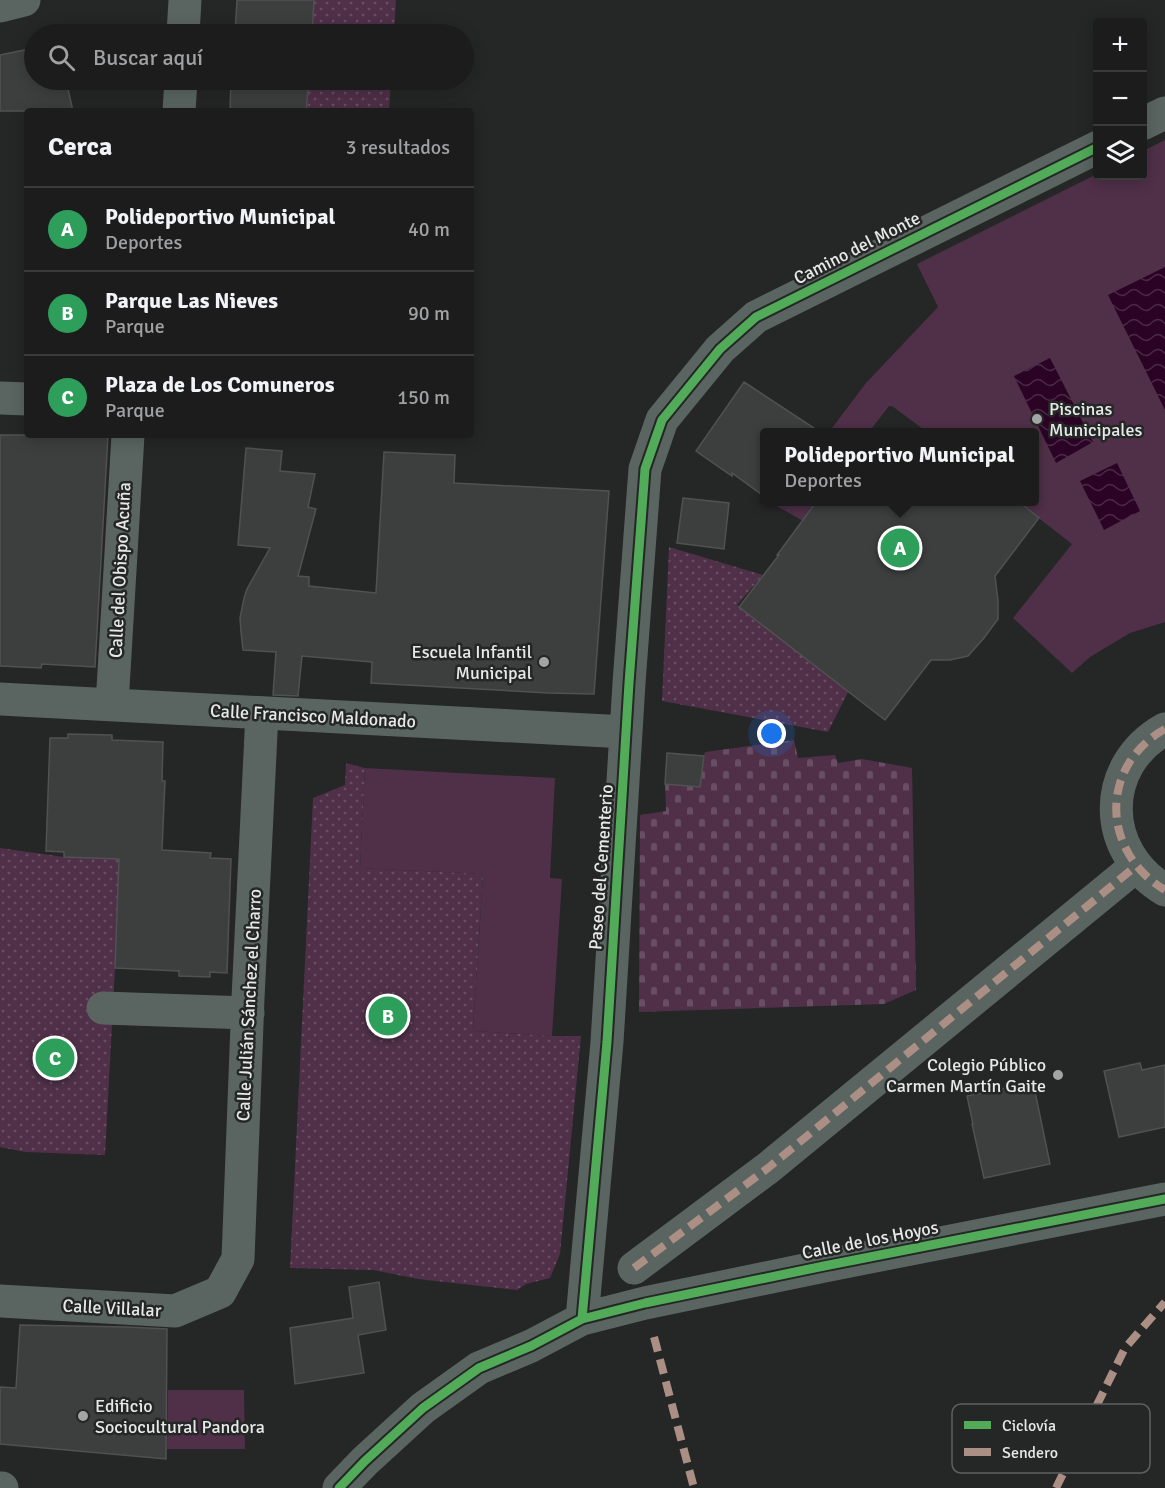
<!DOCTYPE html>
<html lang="es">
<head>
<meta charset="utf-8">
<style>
	:root { --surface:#1c1c1c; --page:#252525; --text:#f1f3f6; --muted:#a0a1a3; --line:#3a3a3b; --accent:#bca0f2 }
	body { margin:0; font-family:Signika,sans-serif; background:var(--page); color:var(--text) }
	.controls { position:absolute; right:18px; top:18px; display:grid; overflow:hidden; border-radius:6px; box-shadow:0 3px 15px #0003 }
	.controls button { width:54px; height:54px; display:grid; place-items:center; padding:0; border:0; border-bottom:2px solid var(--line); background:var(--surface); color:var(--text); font:30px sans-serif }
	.you { position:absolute; left:772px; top:734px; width:21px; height:21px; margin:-15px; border:4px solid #fff; border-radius:50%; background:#1a73e8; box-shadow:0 0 0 9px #1a73e833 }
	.badge { display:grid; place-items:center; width:39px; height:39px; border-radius:50%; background:var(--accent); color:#fff; font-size:20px; font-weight:700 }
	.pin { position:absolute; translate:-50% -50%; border:3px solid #fff; box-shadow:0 2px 6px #0006 }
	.popup { position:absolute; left:760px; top:428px; width:279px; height:78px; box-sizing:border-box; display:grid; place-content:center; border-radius:6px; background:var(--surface); filter:drop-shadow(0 2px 4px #0005); font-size:20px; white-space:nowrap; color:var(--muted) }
	.popup b { font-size:22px; color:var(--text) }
	.popup::after { content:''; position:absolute; left:50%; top:100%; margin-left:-12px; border:12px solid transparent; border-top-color:var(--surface) }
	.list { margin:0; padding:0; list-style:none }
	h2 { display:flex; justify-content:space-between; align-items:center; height:78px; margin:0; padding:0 24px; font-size:26px }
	h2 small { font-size:20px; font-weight:400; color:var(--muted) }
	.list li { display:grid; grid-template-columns:39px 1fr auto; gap:18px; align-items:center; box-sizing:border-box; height:84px; padding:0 24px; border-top:2px solid var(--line) }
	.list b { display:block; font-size:22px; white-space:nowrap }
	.list p { margin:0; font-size:20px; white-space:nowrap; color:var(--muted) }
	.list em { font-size:20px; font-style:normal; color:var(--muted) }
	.icon { flex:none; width:33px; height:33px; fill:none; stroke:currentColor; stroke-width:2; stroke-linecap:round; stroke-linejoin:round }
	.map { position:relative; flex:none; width:1165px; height:1488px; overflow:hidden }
	.search { position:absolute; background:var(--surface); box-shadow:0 3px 15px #0003; left:24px; top:24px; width:450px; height:66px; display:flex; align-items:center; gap:15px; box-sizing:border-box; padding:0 21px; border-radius:33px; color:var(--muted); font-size:22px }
	.panel { position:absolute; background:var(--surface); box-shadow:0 3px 15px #0003; left:24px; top:108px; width:450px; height:330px; border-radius:6px }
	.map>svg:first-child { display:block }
</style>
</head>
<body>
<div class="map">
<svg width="1165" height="1488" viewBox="0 0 1165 1488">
	<defs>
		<pattern id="cemetery-stones" width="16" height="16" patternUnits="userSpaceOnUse" patternTransform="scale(1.5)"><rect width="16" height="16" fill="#4f3048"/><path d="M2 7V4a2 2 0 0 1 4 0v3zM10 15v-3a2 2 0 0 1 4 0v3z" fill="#684e62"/></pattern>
		<pattern id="park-dots" width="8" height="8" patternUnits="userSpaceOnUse" patternTransform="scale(1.5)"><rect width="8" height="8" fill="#4f3048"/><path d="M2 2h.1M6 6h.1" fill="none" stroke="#684e62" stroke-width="1.8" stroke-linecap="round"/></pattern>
		<pattern id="water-waves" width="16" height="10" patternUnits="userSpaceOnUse" patternTransform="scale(1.5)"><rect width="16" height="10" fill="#2b0425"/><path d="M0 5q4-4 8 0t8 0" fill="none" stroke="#4a2945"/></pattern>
	</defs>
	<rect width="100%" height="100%" fill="#252626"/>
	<path fill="#4f3048" d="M 1165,140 L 1165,622 L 1130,633 L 1090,657 L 1072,673 L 1013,618 L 1072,544 L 1018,502 L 1035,502 L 1035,432 L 927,432 L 892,406 L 889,406 L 869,432 L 829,432 L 866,383 L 938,307 L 917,264 L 1097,174 L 1098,176 L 1142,176 L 1143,151 Z
		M 777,502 L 817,502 L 803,521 L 775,505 Z
		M 365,768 L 555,778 L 550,878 L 562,879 L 552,1036 L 473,1031 L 483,874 L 360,868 Z
		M 168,1390 L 244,1390 L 245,1449 L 167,1449 Z"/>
	<path fill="url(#cemetery-stones)" d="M 794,740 L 798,758 L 835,755 L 838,763 L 862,759 L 912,768 L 916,990 L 884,1004 L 639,1012 L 640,815 L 666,811 L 665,784 L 700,787 L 705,752 Z"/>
	<path fill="url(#park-dots)" d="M 314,0 L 396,0 L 394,34 L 312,34 Z
		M 309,80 L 391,80 L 389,111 L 306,111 Z
		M 669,547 L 763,575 L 737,605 L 848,692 L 828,732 L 662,701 Z
		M 346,763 L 365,768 L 360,868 L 483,874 L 473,1031 L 552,1036 L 581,1036 L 560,1254 L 550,1278 L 526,1284 L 517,1290 L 418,1279 L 373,1270 L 290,1268 L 313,798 L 345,785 Z
		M 0,848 L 64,857 L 119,858 L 115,968 L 105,1155 L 25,1152 L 0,1147 Z"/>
	<path fill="url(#water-waves)" d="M 1165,267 L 1165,410 L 1108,295 Z
		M 1050,358 L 1093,442 L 1056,463 L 1014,376 Z
		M 1117,463 L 1140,511 L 1104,530 L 1080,481 Z"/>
	<path fill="#3d3e3e" stroke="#505251" stroke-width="1.5" d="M 237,0 L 314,0 L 312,34 L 235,34 Z
		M 34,48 L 34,80 L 66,80 L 73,111 L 0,111 L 0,55 Z
		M 231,80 L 309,80 L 306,111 L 230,111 Z
		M 744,382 L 820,432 L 765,432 L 765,497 L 732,473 L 732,476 L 696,451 Z
		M 0,435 L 108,435 L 95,667 L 42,664 L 41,668 L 0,666 Z
		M 246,448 L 282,451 L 280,471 L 315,474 L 308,507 L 316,509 L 298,576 L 309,577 L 309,586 L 376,593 L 384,452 L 455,455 L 454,483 L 609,491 L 594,694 L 548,693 L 371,683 L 372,662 L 302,656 L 298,696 L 273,695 L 276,652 L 243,650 L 241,632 L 240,618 L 244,598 L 247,589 L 270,548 L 238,545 Z
		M 683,498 L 729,503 L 724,549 L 677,543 Z
		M 817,501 L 1018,501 L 1039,518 L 995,576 L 998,601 L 998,619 L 984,638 L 968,656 L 950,660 L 931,660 L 885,720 L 739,607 L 779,555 L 777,555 Z
		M 68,734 L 112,735 L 112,740 L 163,742 L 162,781 L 165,781 L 162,850 L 211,853 L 210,858 L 231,859 L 227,973 L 210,972 L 210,977 L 179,976 L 179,971 L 115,968 L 119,859 L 64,857 L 64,852 L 46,851 L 50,738 L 68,738 Z
		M 667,753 L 704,756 L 700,787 L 665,784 Z
		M 1140,1063 L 1142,1070 L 1165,1065 L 1165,1127 L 1119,1137 L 1104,1071 Z
		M 1033,1082 L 1050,1164 L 984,1178 L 972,1124 L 973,1124 L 967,1096 Z
		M 379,1282 L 386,1330 L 358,1335 L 364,1373 L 295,1384 L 290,1328 L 353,1318 L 349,1287 Z
		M 20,1325 L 127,1327 L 167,1329 L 166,1459 L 0,1444 L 0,1387 L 16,1388 Z"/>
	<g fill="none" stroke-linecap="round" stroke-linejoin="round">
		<path stroke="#5a6562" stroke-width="33" d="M 0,6 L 24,0
			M 183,34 L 185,0
			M 179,111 L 181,80
			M 1142,124 L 1165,113
			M 0,398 L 27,399
			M 0,699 L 626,732
			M 112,705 L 128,435
			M 1165,729 C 1099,766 1101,852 1165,890
			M 103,1008 L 248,1013
			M 634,1268 L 768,1168 L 1136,866
			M 0,1301 L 175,1311 L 220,1292 L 238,1259 L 248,998 L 262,713
			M 582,1319 L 607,1042 L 629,683 L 645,469 L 662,420 L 720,349 L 756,317 L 1098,147
			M 0,1488 L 2,1488
			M 339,1488 L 365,1461 L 423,1408 L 479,1368 L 531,1346 L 582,1319 L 645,1303 L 824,1266 L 1165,1199"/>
		<path stroke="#ac8f84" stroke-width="8" stroke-dasharray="15 8" stroke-linecap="butt" d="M 1165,729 C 1099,766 1101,852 1165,890
			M 634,1268 L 768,1168 L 1136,866
			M 654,1337 L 694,1488
			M 1056,1488 L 1125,1348 L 1165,1302"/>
		<defs>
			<path id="cycleway" d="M 582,1319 L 607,1042 L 629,683 L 645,469 L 662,420 L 720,349 L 756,317 L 1098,147
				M 339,1488 L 365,1461 L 423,1408 L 479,1368 L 531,1346 L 582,1319 L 645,1303 L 824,1266 L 1165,1199"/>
		</defs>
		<use href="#cycleway" stroke="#242726" stroke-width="13"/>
		<use href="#cycleway" stroke="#51ab58" stroke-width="9"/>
	</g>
	<g fill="#a3a5a5" stroke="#242726" stroke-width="2">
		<circle cx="1037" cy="419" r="6"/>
		<circle cx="544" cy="662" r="6"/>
		<circle cx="1058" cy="1075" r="6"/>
		<circle cx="83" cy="1416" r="6"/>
	</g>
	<g text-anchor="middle" stroke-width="5" stroke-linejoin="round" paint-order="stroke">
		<g font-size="18" fill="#e7e9e9" stroke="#242726">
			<text transform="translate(857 248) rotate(-27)" y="6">Camino del Monte</text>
			<text transform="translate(120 570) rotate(-87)" y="6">Calle del Obispo Acuña</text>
			<text transform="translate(313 716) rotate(3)" y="6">Calle Francisco Maldonado</text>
			<text transform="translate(601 867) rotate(-86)" y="6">Paseo del Cementerio</text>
			<text transform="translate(249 1005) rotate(-87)" y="6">Calle Julián Sánchez el Charro</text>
			<text transform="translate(870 1240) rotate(-11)" y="6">Calle de los Hoyos</text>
			<text transform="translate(112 1308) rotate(3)" y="6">Calle Villalar</text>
		</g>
		<g font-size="18" fill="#e7e9e9" stroke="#242726" text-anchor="start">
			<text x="1049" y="415">Piscinas<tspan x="1049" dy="21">Municipales</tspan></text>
			<text x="532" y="658" text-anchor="end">Escuela Infantil<tspan x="532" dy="21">Municipal</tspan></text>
			<text x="1046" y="1071" text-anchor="end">Colegio Público<tspan x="1046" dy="21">Carmen Martín Gaite</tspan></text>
			<text x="95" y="1412">Edificio<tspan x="95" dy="21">Sociocultural Pandora</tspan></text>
		</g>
	</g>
	<rect x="952" y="1404" width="198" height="69" rx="9" fill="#242726" stroke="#5e6160" stroke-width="1.5"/>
	<rect x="964" y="1421" width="27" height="8" fill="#51ab58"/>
	<rect x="964" y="1448" width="27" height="8" fill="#ac8f84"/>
	<g font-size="16" fill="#e7e9e9">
		<text x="1002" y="1431">Ciclovía</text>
		<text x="1002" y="1458">Sendero</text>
	</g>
</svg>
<div class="controls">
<button>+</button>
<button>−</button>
<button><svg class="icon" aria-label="layers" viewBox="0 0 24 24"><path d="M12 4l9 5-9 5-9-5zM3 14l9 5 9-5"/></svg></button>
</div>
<div class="you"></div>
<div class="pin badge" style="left:900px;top:548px;background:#2e9e5b">A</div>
<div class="popup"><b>Polideportivo Municipal</b>Deportes</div>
<div class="pin badge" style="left:388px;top:1016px;background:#2e9e5b">B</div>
<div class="pin badge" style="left:55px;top:1058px;background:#2e9e5b">C</div>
<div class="search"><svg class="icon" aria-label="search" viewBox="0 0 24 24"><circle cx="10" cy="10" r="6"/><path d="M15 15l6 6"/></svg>Buscar aquí</div>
<section class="panel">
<h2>Cerca<small>3 resultados</small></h2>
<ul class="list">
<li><span class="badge" style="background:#2e9e5b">A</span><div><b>Polideportivo Municipal</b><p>Deportes</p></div><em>40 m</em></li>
<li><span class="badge" style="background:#2e9e5b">B</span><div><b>Parque Las Nieves</b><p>Parque</p></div><em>90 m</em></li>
<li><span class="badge" style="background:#2e9e5b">C</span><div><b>Plaza de Los Comuneros</b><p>Parque</p></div><em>150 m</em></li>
</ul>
</section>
</div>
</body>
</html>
